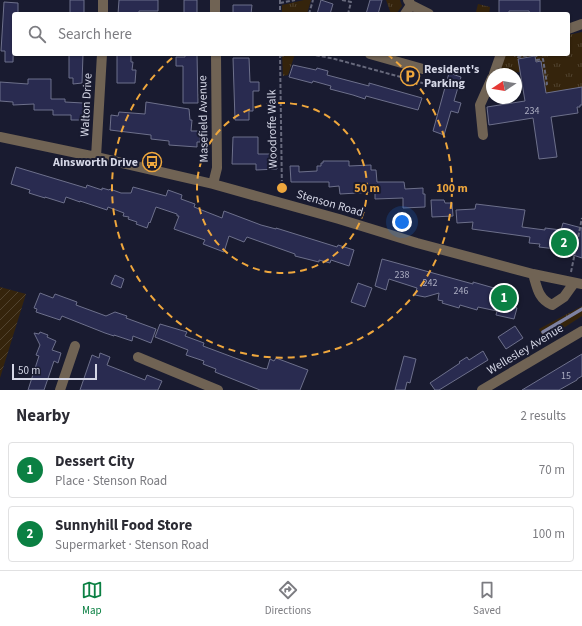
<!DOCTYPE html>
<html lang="en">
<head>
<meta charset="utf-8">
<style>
	:root { --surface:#fff; --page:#f2f2f3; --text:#2b2b33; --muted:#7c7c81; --line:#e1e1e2; --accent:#0b8043 }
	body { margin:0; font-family:"Source Sans 3",sans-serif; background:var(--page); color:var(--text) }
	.compass { position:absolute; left:486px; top:68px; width:36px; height:36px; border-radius:50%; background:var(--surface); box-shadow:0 1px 3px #0004; rotate:258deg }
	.scale { position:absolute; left:12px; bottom:10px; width:85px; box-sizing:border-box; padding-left:4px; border:2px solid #d5d7e6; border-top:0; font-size:11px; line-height:14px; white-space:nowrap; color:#d5d7e6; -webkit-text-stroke:3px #191b30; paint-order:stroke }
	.you { position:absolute; left:402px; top:222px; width:14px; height:14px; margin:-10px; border:3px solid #fff; border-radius:50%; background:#1a73e8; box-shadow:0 0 0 6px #1a73e833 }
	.badge { display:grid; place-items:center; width:26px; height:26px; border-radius:50%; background:var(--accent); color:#fff; font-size:13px; font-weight:700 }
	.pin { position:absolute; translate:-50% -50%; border:2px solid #fff; box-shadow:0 1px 4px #0006 }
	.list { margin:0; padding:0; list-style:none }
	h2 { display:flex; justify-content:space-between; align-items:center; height:52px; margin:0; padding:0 16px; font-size:17px }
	h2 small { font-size:13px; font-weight:400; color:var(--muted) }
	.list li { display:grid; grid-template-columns:26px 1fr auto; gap:12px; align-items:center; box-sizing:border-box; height:56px; margin:0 8px 8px; padding:0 8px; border:1px solid var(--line); border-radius:4px }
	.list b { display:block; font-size:15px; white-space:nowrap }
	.list p { margin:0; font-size:13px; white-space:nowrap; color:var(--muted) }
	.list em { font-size:13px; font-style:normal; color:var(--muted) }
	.icon { flex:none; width:22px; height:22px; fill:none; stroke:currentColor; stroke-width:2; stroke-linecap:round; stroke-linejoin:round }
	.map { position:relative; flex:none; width:582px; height:390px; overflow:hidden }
	.search { position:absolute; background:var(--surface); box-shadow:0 1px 3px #0004; left:12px; right:12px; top:12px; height:44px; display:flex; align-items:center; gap:10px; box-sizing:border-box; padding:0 14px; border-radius:4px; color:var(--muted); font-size:15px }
	.sheet { height:180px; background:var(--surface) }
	nav { display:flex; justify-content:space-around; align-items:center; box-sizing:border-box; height:56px; border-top:1px solid var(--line); background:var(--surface); font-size:11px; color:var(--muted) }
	nav a { display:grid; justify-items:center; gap:2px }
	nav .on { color:var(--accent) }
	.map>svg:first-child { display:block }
</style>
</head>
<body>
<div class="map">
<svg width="582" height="390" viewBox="0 0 582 390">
	<defs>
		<pattern id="grass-tufts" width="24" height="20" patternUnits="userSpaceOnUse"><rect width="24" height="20" fill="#35240c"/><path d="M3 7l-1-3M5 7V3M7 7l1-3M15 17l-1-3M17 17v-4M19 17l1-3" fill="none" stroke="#51432f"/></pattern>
		<pattern id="garden-furrows" width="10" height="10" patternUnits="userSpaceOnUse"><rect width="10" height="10" fill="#35240c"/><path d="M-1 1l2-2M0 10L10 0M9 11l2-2" fill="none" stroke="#51432f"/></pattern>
	</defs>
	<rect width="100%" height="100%" fill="#191b30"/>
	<path fill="url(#grass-tufts)" d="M 304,0 L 311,0 L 307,14 L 282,14 L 282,5 Z
		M 386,0 L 400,0 L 402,6 L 396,14 L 391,14 Z
		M 478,4 L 490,7 L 489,14 L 476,12 Z
		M 582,32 L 582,87 L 546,93 L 540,61 L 536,62 L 518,59 L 520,72 L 499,74 L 506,54 L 568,54 L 568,35 Z
		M 282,54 L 295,54 L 288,75 L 283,76 Z
		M 582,306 L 582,316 L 545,340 L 539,329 Z"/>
	<path fill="url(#garden-furrows)" d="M 0,287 L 26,294 L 0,378 Z"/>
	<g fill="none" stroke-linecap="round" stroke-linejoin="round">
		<path stroke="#7e82a3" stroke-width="3.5" d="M 543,332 L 582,309"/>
	</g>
	<path fill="#292b50" stroke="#6d708b" d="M 70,0 L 84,0 L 84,14 L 70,14 Z
		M 119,0 L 158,0 L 158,11 L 139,11 L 139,14 L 118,14 Z
		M 184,0 L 197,0 L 197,14 L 184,14 Z
		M 321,0 L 333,4 L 330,14 L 317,14 Z
		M 370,0 L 382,0 L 378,14 L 366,14 Z
		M 499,0 L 540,0 L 540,14 L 530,14 L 529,11 L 509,11 L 509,14 L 499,14 Z
		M 4,2 L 18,3 L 18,14 L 14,14 L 13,62 L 5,62 L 5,51 L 1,51 Z
		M 233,5 L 252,5 L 251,14 L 233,14 Z
		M 69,54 L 83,54 L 82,83 L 73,84 L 73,78 L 69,78 Z
		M 117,54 L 131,54 L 131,62 L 133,62 L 132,70 L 136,70 L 135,83 L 117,83 Z
		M 185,54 L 197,54 L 198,103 L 183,103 L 183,66 L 176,66 L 176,57 L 185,57 Z
		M 535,56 L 536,62 L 541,61 L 546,93 L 582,87 L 582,105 L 580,105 L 580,107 L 577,107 L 578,113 L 551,117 L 557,157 L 539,159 L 533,118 L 489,125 L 487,107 L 525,101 L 518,59 Z
		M 233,58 L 249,58 L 250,82 L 259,82 L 259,91 L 253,91 L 253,111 L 249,111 L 249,120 L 235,120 Z
		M 293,65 L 316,70 L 317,68 L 328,71 L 327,75 L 369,86 L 369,83 L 422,98 L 418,110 L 377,99 L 366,96 L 365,99 L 353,95 L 330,89 L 331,86 L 313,81 L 312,83 L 289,77 Z
		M 449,73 L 461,77 L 454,101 L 461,103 L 458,113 L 451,111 L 444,135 L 433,131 Z
		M 28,79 L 51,79 L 51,99 L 65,99 L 65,102 L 83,103 L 84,104 L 83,120 L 71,120 L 71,115 L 53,115 L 53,110 L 34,110 L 34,104 L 13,105 L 13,102 L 0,101 L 0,82 L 28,84 Z
		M 146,102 L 189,109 L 190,120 L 192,120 L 191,131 L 200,131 L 200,142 L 197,142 L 197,147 L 169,145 L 169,141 L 151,139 L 151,135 L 110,130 L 111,115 L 118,116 L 119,112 L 145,114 Z
		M 233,137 L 258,137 L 258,154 L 277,154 L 277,169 L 256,170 L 256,164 L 232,164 Z
		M 323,161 L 349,161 L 349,166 L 371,165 L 371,170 L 376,170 L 377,182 L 404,182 L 405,189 L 423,188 L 423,194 L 425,194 L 425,207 L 403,208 L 403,198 L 375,199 L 375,192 L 340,194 L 339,186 L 329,187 L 329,182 L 291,182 L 290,166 L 299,166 L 299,172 L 317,171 L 317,166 L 321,166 L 321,163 L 323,163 Z
		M 16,167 L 86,188 L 87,185 L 102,190 L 102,188 L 109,190 L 110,189 L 121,193 L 131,193 L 133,187 L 166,196 L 168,190 L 182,195 L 181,199 L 195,204 L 194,207 L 222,218 L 224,211 L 261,225 L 276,229 L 276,228 L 337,247 L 338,245 L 354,250 L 349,266 L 331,260 L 330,263 L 319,260 L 319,262 L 295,256 L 295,254 L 247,237 L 244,242 L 229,236 L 224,252 L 203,244 L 205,240 L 174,229 L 179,216 L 177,216 L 177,214 L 156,207 L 150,223 L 149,222 L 147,228 L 136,224 L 137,222 L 128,219 L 129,217 L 123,216 L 124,213 L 108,207 L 107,210 L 80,201 L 80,202 L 66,197 L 64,203 L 45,197 L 45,198 L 29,193 L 30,190 L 11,184 Z
		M 431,200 L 444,200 L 445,203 L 452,203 L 453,216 L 432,217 Z
		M 476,204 L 525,210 L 522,227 L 545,230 L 545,228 L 561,230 L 563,223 L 582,228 L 582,258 L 567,253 L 566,255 L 555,252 L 556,249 L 539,247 L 540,244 L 529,243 L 530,237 L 472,229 L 473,222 L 457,223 L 456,210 L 475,209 Z
		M 382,259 L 473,284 L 473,282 L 515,294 L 512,305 L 517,308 L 514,319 L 496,315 L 497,311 L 478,307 L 477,310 L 460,305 L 459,308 L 442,303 L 443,301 L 438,300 L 439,293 L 425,297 L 415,295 L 417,288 L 389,279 L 386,290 L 375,286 Z
		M 115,275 L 124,279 L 121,288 L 111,284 Z
		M 358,283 L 372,288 L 365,307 L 351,302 Z
		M 40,293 L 53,298 L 55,294 L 77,302 L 76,305 L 106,316 L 115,312 L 127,316 L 126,318 L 156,329 L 151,343 L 133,336 L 132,341 L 114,335 L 114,336 L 105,333 L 62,316 L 60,320 L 36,312 L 37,309 L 34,308 Z
		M 160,324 L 187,332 L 185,336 L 204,343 L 203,346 L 262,368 L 267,369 L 270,359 L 274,361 L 276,358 L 308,370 L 300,390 L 260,390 L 215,372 L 216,369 L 203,364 L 204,361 L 186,355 L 188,350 L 155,337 Z
		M 515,326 L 523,338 L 506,349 L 498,337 Z
		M 40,332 L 48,335 L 47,337 L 56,341 L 52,350 L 61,353 L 58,363 L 54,361 L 44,390 L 28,390 L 39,356 L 36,355 L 40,345 L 34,333 L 39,334 Z
		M 483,351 L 488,360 L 439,390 L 435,390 L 430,383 L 460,363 L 459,362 L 467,357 L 469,360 Z
		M 100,353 L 110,357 L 107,365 L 145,380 L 147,375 L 162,381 L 158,390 L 80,390 L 92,355 L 99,358 Z
		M 582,354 L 582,376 L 577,379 L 577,380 L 559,390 L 522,390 Z
		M 404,356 L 416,359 L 410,383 L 407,382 L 405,390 L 395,390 Z"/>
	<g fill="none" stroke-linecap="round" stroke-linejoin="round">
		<path stroke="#67697c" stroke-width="2" stroke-dasharray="4 2" stroke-linecap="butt" d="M 280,0 L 280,14
			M 342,0 L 351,2 L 348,14
			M 280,3 L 295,0
			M 309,14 L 313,0
			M 280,54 L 282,192
			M 310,54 L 335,59 L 426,84
			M 512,54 L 518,57 L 536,54 L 537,60 L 543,59 L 547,84 L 545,85
			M 280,56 L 289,54
			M 571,272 L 582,218"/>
		<path stroke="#706354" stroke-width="10" d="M 215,0 L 215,14
			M 408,0 L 411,5 L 429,14
			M 103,14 L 103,0
			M 405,14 L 411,5
			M 568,29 L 582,24
			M 370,54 L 423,69
			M 494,74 L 501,54
			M 483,135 L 480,105 L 492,78
			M 0,137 L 96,157 L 213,184 L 339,219 L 417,243 L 533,274 L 582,284
			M 96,157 L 102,54
			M 213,184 L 217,168 L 216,54
			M 533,274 C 537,287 538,299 552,305 L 564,297 L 574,283
			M 138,357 L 218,390
			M 60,390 L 75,346
			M 482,390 L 582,331"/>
	</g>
	<g fill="none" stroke="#efa73d" stroke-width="2" stroke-dasharray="7 5">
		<circle cx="282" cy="188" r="85"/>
		<path d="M387 54A170 170 0 1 1 177 54"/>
	</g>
	<defs>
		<symbol id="parking-ring" viewBox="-11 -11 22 22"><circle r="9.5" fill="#191b30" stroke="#efa73d" stroke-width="1.5"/><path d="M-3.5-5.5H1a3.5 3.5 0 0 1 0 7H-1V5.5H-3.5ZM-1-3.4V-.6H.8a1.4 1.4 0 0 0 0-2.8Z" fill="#efa73d"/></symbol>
		<symbol id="bus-ring" viewBox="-11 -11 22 22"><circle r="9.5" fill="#191b30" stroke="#efa73d" stroke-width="1.5"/><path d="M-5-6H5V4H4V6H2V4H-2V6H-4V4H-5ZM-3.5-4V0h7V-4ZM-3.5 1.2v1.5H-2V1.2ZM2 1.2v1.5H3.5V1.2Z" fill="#efa73d"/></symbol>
	</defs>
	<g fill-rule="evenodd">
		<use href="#parking-ring" x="399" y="65" width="22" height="22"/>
		<use href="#bus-ring" x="141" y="151" width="22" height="22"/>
	</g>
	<g text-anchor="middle" stroke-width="4" stroke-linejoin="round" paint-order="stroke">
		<g font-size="10" fill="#aaacc0">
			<text x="532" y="114">234</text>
			<text x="402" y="278">238</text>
			<text x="430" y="286">242</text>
			<text x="461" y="294">246</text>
			<text x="566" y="379">15</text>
		</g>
		<g font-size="12" font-weight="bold" fill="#d5d7e6" stroke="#191b30" text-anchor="start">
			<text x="424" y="73">Resident's<tspan x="424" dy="14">Parking</tspan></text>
			<text x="138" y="166" text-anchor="end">Ainsworth Drive</text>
		</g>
		<g font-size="12" fill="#d5d7e6" stroke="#191b30">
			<text transform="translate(86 105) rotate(-87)" y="4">Walton Drive</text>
			<text transform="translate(203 119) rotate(-91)" y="4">Masefield Avenue</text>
			<text transform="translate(272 129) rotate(-91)" y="4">Woodroffe Walk</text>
			<text transform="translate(330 203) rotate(16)" y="4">Stenson Road</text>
			<text transform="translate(525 349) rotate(-31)" y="4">Wellesley Avenue</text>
		</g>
	</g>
	<circle cx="282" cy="188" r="6" fill="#efa73d" stroke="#191b30" stroke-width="2"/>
	<g font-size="12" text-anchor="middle" font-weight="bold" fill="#efa73d" stroke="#191b30" stroke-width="4" stroke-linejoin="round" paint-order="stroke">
		<text x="367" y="192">50 m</text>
		<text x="452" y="192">100 m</text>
	</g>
</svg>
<svg class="compass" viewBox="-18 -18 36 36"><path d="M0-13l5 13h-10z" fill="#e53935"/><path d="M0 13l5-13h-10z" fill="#7c7c81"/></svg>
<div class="scale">50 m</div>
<div class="you"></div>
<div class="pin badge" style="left:504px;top:298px">1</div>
<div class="pin badge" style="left:564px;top:243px">2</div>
<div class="search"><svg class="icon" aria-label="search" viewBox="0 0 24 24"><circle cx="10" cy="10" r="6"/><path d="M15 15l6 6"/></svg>Search here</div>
</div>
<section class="sheet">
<h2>Nearby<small>2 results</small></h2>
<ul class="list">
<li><span class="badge">1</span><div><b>Dessert City</b><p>Place · Stenson Road</p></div><em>70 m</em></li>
<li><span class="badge">2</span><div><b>Sunnyhill Food Store</b><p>Supermarket · Stenson Road</p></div><em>100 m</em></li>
</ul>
</section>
<nav>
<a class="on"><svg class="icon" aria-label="map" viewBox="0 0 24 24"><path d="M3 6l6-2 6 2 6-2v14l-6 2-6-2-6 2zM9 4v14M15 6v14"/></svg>Map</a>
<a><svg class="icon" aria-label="directions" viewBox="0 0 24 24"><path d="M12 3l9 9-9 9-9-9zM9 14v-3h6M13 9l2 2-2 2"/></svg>Directions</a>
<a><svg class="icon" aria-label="saved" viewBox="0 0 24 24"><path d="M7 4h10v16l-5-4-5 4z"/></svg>Saved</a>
</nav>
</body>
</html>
